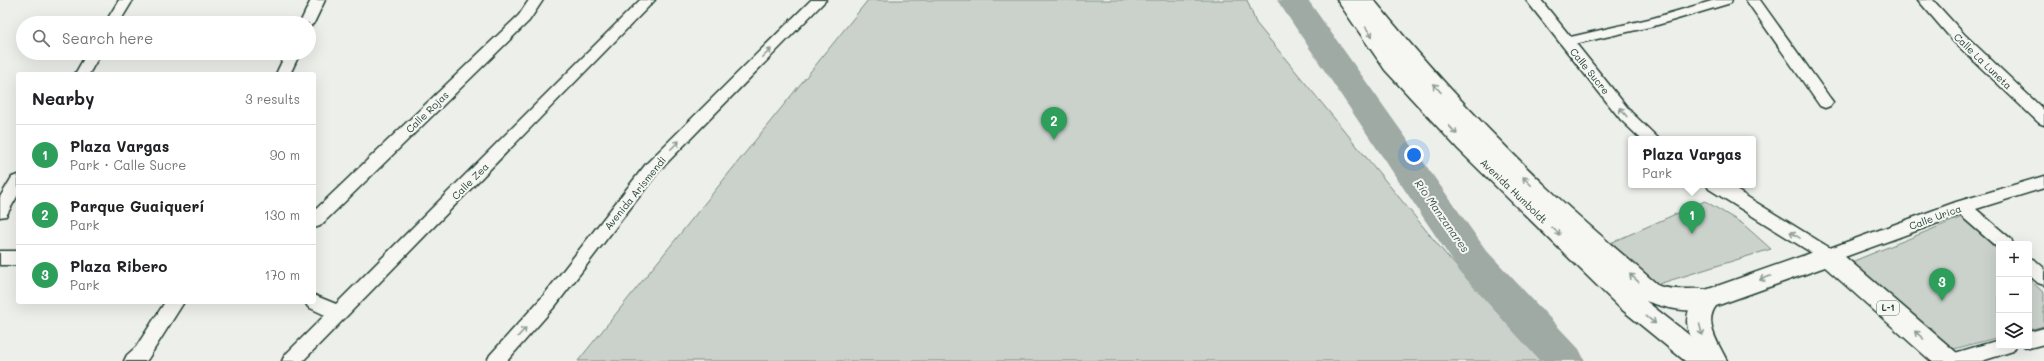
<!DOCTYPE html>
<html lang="en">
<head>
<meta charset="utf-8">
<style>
	:root { --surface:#fff; --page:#f6f6f6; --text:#202124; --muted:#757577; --line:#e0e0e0; --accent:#2563eb }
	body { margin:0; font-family:Mali,sans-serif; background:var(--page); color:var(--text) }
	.controls { position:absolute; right:12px; bottom:12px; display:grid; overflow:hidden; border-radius:4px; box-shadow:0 4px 16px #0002 }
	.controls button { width:36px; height:36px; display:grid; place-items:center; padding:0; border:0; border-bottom:1px solid var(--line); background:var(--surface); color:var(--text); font:20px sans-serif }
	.you { position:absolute; left:1414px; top:155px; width:14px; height:14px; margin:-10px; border:3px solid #fff; border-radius:50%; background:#1a73e8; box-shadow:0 0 0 6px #1a73e833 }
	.badge { display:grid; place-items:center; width:26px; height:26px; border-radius:50%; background:var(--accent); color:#fff; font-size:13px; font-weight:700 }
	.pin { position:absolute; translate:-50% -33px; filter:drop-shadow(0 1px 2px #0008) }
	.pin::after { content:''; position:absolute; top:21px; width:14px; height:12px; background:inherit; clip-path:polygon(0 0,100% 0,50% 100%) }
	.popup { position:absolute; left:1628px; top:136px; width:128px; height:52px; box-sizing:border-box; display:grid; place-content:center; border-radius:4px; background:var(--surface); filter:drop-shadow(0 1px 3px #0005); font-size:13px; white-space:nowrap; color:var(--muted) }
	.popup b { font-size:15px; color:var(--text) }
	.popup::after { content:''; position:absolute; left:50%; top:100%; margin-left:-8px; border:8px solid transparent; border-top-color:var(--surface) }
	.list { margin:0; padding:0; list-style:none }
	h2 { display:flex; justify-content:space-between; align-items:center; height:52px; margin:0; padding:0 16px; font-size:17px }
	h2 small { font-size:13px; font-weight:400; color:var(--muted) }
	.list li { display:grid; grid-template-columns:26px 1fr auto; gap:12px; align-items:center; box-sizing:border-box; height:60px; padding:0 16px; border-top:1px solid var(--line) }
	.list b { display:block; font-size:15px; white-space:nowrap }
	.list p { margin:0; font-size:13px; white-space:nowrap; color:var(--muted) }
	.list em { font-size:13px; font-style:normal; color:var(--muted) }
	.icon { flex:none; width:22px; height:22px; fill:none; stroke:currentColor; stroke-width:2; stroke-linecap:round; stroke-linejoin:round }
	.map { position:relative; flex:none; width:2044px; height:361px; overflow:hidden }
	.search { position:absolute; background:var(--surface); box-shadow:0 4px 16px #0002; left:16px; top:16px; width:300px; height:44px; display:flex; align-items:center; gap:10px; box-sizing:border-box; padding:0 14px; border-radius:22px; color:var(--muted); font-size:15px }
	.panel { position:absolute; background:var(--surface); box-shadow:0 4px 16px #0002; left:16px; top:72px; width:300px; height:232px; border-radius:4px }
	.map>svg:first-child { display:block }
</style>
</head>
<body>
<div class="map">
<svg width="2044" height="361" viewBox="0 0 2044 361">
	<rect width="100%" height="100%" fill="#edefea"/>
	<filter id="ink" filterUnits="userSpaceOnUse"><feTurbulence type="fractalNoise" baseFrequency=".025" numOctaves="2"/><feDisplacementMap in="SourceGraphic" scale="8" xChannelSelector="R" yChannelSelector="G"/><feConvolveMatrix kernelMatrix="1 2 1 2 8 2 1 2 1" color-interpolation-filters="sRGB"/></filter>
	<g filter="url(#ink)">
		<path fill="#cbd2cc" stroke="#758880" d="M 868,0 L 1247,0 L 1256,23 L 1448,257 L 1541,361 L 578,361 Z
			M 1705,201 L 1743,224 L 1771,249 L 1649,287 L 1606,245 Z
			M 1962,217 L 1999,251 L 1999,337 L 1943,352 L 1844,265 Z
			M 2029,279 L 2044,293 L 2044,326 L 2029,330 Z"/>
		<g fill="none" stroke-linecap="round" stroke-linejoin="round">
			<path fill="#9faaa4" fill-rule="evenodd" d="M 1277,0 L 1308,0 L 1486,250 L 1579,349 L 1585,361 L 1540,361 L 1460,272 Z"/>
			<defs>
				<path id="pedestrian" d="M 1715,0 L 1732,0 L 1731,3 L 1654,26 L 1566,46 L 1561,42 L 1566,38 L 1653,18 Z"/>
				<path id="minor" d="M 119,0 L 133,0 L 119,23 L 105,23 Z
					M 311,0 L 325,0 L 314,23 L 309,27 L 309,23 L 300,23 Z
					M 529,0 L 543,0 L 529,21 L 320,226 L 314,228 L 314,211 L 519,15 Z
					M 640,0 L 655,0 L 303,361 L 282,361 L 285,355 L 325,315 L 308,307 L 305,302 L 314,302 L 314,295 L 336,304 Z
					M 811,0 L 826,0 L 658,172 L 556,305 L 507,361 L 487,361 L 490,355 L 544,295 L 646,164 Z
					M 1526,0 L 1541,0 L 1631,112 L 1659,139 L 1641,139 L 1621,120 Z
					M 1746,0 L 1760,0 L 1830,98 L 1833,102 L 1830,106 L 1825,108 L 1820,106 Z
					M 1918,0 L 1933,0 L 1964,34 L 2044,110 L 2044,125 L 2039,123 L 1954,42 Z
					M 87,53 L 101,53 L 89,74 L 75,74 Z
					M 286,53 L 300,53 L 290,74 L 276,74 Z
					M 18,175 L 18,195 L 6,216 L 0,217 L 0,197 L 12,177 Z
					M 2044,176 L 2044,188 L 1976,209 L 2011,239 L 2013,244 L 1999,244 L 1999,249 L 1960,215 L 1828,263 L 1709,189 L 1707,185 L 1728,185 L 1830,248 L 1956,202 Z
					M 0,251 L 18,251 L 18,265 L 0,265 Z
					M 2029,258 L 2035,260 L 2044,268 L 2044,285 L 2038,283 L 2029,275 Z
					M 165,302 L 184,302 L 148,359 L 146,361 L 124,361 L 127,355 L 136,347 Z
					M 2044,328 L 2044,344 L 2029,348 L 2024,346 L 2029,346 L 2029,332 Z
					M 1999,340 L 1999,346 L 2016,346 L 2013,351 L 1982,361 L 1945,361 L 1948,355 Z"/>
				<path id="secondary" d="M 1337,0 L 1374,0 C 1428,67 1487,130 1549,189 C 1585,223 1623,254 1659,286 C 1680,293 1698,285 1716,292 L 1720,299 L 1716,306 C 1692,315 1669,309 1646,301 L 1712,353 L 1715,361 L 1685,361 L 1620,308 L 1458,149 L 1385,70 Z"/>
				<path id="primary" d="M 1828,247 L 1836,249 L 1957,353 L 1960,361 L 1931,361 L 1825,267 L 1716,306 C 1703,323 1719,344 1727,361 L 1702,361 C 1689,333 1677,320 1700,292 Z"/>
			</defs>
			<use href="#pedestrian" stroke="#1f3d34" stroke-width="3"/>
			<use href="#minor" stroke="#1f3d34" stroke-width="3"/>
			<use href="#secondary" stroke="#1f3d34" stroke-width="3"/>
			<use href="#primary" stroke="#1f3d34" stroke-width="3"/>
			<use href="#pedestrian" fill="#f6f6f2" fill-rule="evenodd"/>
			<use href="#minor" fill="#f6f6f2" fill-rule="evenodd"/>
			<use href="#secondary" fill="#f6f6f2" fill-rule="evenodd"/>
			<use href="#primary" fill="#f6f6f2" fill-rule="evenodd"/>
		</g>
		<defs><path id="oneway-shaft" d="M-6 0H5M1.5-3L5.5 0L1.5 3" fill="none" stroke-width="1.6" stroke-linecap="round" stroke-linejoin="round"/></defs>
		<g stroke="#8a9a93">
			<use href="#oneway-shaft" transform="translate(1369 32) rotate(55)"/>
			<use href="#oneway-shaft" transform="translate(767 53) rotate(-45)"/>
			<use href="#oneway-shaft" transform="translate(1437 88) rotate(-132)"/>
			<use href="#oneway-shaft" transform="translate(1623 112) rotate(-130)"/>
			<use href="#oneway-shaft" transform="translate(1453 130) rotate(47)"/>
			<use href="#oneway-shaft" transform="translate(675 145) rotate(-45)"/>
			<use href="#oneway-shaft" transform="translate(1527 181) rotate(-135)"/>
			<use href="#oneway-shaft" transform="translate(1556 231) rotate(44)"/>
			<use href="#oneway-shaft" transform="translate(1795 235) rotate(-148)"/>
			<use href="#oneway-shaft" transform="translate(1634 278) rotate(-139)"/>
			<use href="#oneway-shaft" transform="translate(1765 278) rotate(160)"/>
			<use href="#oneway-shaft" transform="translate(1651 320) rotate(38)"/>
			<use href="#oneway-shaft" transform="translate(1701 330) rotate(76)"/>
			<use href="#oneway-shaft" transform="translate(522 332) rotate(-48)"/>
			<use href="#oneway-shaft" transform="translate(1919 335) rotate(-139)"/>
		</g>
	</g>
	<g text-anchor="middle" stroke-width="4" stroke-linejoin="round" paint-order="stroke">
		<rect fill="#f6f6f2" stroke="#60746d" stroke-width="1" x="1877" y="301" width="22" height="14" rx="3"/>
		<g font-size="9" font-weight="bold" fill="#1f3d34">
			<text x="1888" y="311">L-1</text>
		</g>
		<g font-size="10" fill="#1f3d34" stroke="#f6f6f2">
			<text transform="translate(1983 61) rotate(44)" y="4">Calle La Luneta</text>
			<text transform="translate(1590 71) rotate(51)" y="4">Calle Sucre</text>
			<text transform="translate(427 112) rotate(-44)" y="4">Calle Rojas</text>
			<text transform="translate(470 181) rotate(-45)" y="4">Calle Zea</text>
			<text transform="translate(1514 191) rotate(44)" y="4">Avenida Humboldt</text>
			<text transform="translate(635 193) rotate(-51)" y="4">Avenida Arismendi</text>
			<text transform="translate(1935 217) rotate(-20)" y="4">Calle Urica</text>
		</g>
		<g font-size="11" font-style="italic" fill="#3f5850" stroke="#f6f6f2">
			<text transform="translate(1442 216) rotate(55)" y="4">Río Manzanares</text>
		</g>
	</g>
</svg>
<div class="controls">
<button>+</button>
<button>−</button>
<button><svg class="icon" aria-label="layers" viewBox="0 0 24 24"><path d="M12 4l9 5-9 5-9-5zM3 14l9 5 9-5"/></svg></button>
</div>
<div class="you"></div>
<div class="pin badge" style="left:1692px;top:234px;background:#2e9e5b">1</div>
<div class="popup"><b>Plaza Vargas</b>Park</div>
<div class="pin badge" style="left:1054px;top:140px;background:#2e9e5b">2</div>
<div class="pin badge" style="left:1942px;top:301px;background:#2e9e5b">3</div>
<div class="search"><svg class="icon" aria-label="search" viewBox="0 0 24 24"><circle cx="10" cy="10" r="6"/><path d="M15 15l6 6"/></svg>Search here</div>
<section class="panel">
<h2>Nearby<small>3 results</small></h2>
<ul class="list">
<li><span class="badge" style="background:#2e9e5b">1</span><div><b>Plaza Vargas</b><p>Park · Calle Sucre</p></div><em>90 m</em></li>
<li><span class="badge" style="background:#2e9e5b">2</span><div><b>Parque Guaiquerí</b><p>Park</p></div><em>130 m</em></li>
<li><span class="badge" style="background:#2e9e5b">3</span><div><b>Plaza Ribero</b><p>Park</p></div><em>170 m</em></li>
</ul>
</section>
</div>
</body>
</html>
